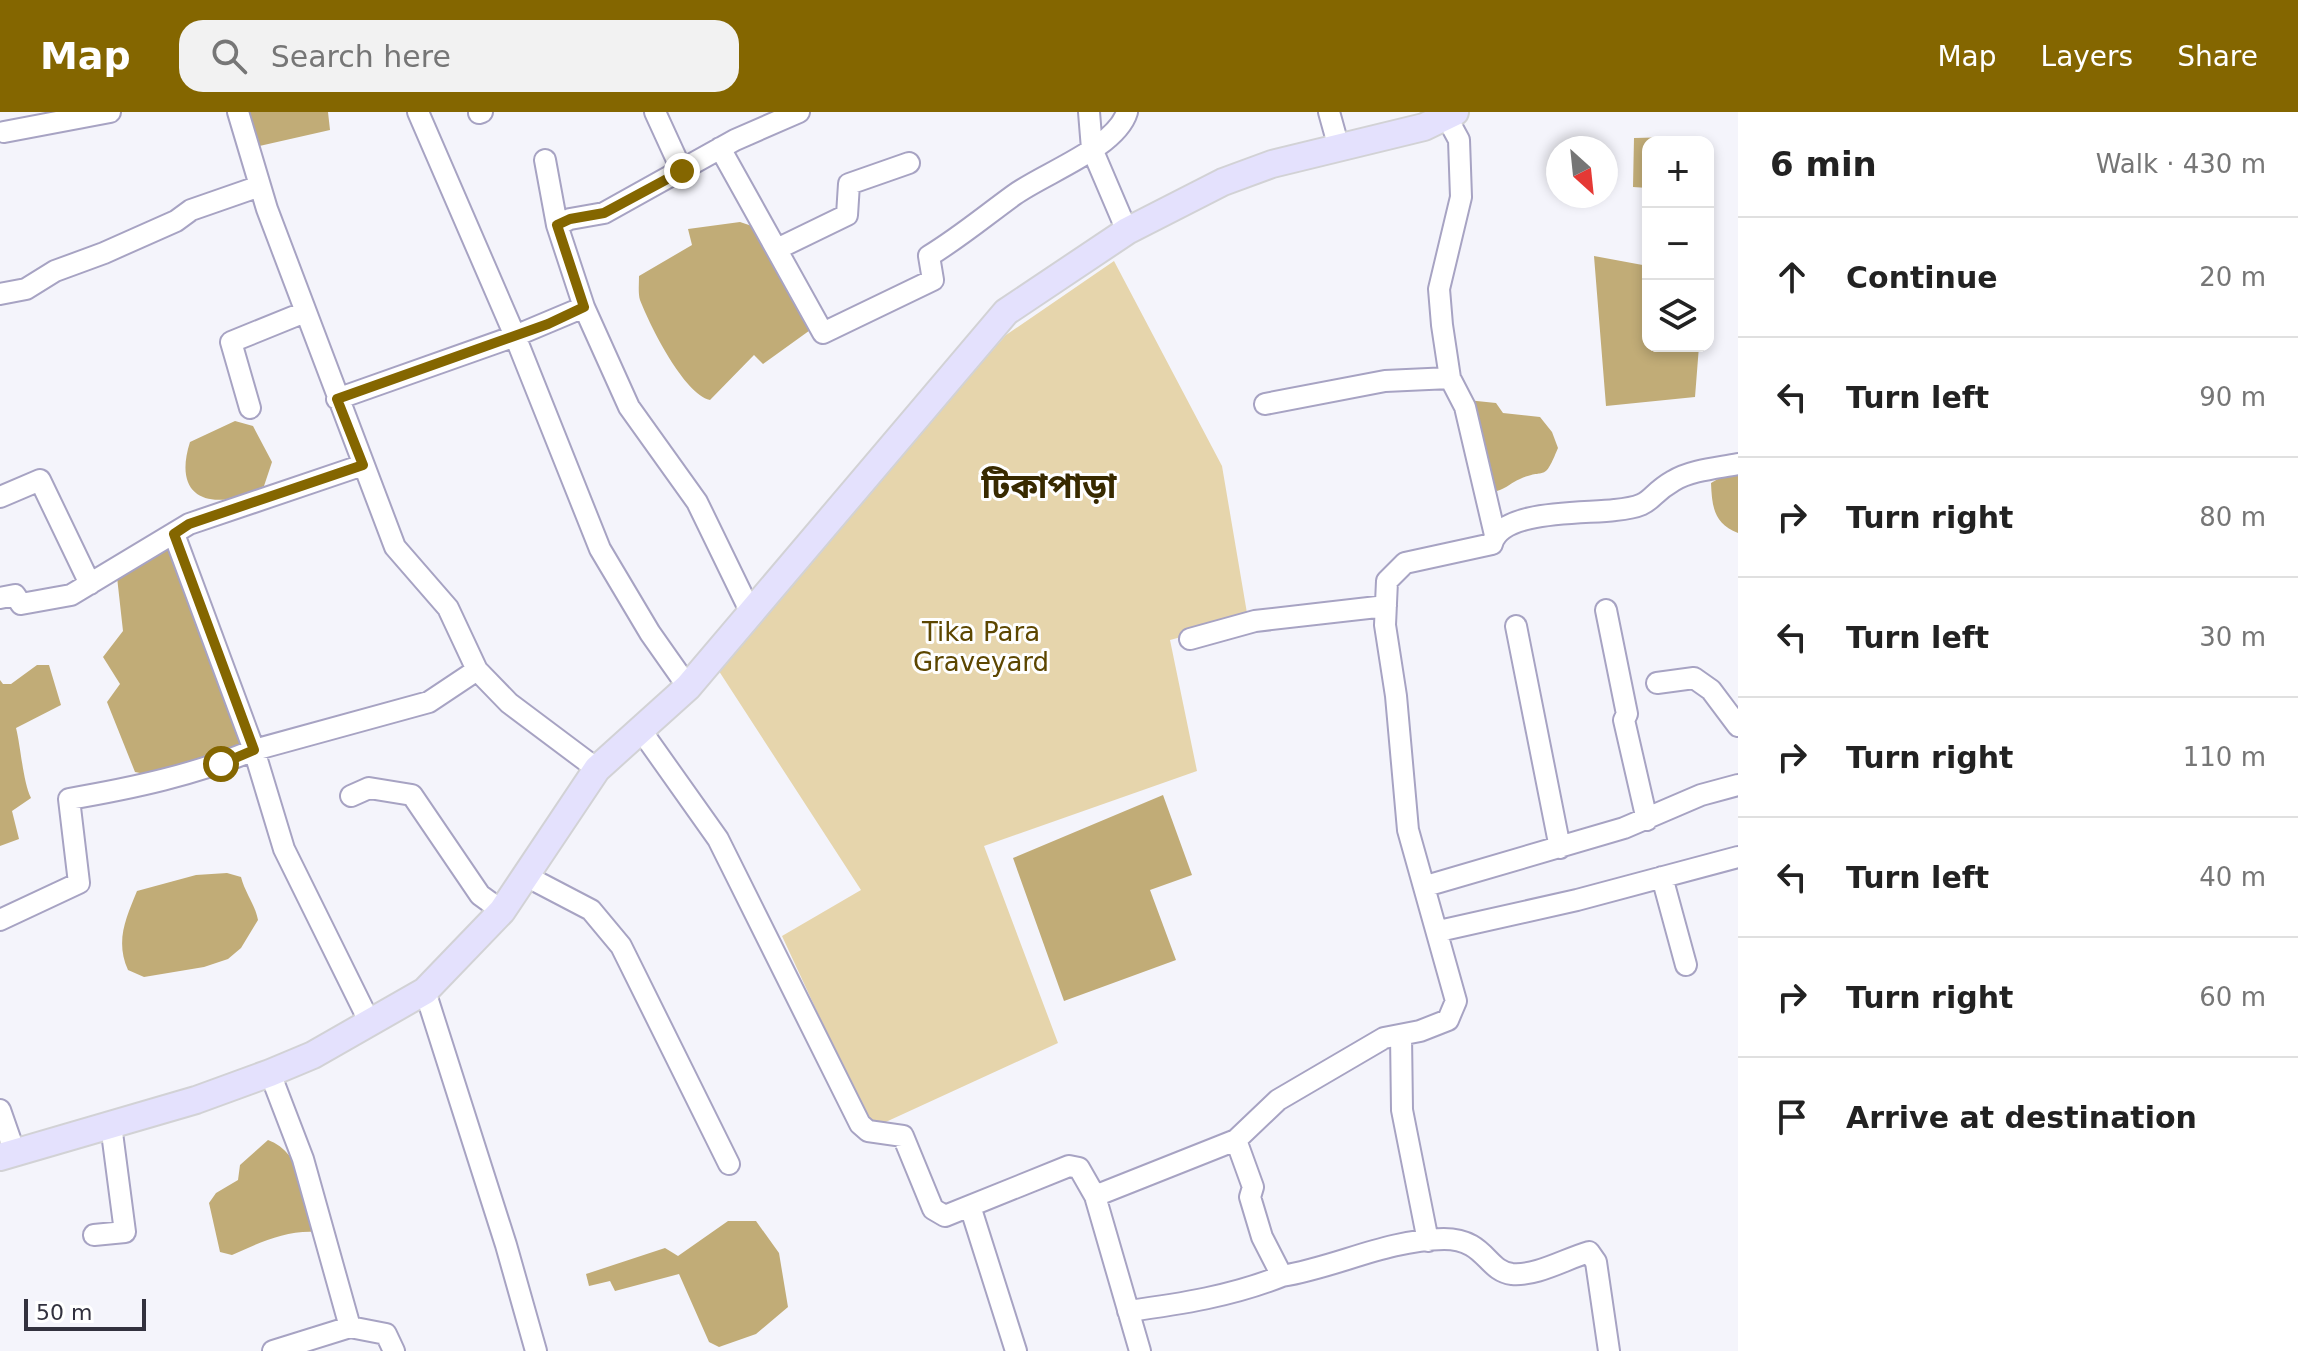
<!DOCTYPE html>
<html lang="en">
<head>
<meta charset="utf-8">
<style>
	:root { --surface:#fff; --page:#f2f2f2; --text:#222; --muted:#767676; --line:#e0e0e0; --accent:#846600 }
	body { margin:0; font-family:"DejaVu Sans","Noto Sans Bengali",sans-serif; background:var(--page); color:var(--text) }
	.controls { position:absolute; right:24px; top:24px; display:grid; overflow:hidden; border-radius:16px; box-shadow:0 4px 12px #0003 }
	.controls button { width:72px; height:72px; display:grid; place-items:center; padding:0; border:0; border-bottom:2px solid var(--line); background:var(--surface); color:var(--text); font:40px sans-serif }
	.compass { position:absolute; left:1546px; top:24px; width:72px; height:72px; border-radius:50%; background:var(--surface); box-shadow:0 4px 12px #0003; rotate:153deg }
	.scale { position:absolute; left:24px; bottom:20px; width:122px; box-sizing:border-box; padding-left:8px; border:4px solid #32313e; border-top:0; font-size:22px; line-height:28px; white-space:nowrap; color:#32313e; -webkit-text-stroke:6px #fff; paint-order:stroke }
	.stop { position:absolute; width:24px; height:24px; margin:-18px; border:6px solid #846600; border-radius:50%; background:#fff }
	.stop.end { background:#846600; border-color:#fff; box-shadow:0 2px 8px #0008 }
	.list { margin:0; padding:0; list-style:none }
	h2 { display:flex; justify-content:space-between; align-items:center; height:104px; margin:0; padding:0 32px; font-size:34px }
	h2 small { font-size:26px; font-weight:400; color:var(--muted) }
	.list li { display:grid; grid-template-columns:52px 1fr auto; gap:24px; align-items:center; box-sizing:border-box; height:120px; padding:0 32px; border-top:2px solid var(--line) }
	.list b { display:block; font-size:30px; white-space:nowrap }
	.list em { font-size:26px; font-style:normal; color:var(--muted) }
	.icon { flex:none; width:44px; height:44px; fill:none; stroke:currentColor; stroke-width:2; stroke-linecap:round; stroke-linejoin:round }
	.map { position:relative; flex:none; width:1738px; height:1239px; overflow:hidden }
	header { display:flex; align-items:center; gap:48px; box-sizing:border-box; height:112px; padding:0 40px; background:var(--accent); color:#fff }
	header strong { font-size:38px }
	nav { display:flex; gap:44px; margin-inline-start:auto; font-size:28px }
	.search { width:560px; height:72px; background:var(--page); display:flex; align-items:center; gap:20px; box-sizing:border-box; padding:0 28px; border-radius:24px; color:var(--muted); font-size:30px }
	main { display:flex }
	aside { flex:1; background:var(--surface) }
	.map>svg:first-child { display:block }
</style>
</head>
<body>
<header>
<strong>Map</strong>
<div class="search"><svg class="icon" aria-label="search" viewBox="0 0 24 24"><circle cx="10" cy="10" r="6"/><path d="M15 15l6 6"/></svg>Search here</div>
<nav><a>Map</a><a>Layers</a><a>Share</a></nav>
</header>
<main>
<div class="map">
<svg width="1738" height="1239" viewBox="0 0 1738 1239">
	<rect width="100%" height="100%" fill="#f4f4fb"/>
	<path fill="#e6d5ac" d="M 1114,149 L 1222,354 L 1248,507 L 1170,528 L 1197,659 L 984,734 L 1058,931 L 877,1014 L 865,1003 L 782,824 L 861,778 L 715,553 L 1006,223 Z"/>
	<path fill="#c1ac77" d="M 245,0 L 328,0 L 330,18 L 255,35 Z
		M 1676,25 L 1676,30 L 1648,30 L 1648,76 L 1633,75 L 1634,26 Z
		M 740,110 L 755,115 L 813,216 L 763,252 L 754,243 L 710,288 C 684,282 650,214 640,188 C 638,181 639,172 639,164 L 692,133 L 688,117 Z
		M 1594,144 L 1648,154 L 1648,234 L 1699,234 L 1695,285 L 1606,294 Z
		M 1467,288 L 1496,291 L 1503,301 L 1540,305 L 1552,320 L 1558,336 C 1543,372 1547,355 1520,367 C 1512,370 1507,376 1497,379 L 1489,374 Z
		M 235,309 L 253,314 L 272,350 L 264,374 C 220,399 170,393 190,330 Z
		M 1738,363 L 1738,421 C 1714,412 1712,395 1711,371 L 1723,364 Z
		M 174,437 L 242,628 L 239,635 L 155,664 L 135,660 L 107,590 L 120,572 L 103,545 L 123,519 L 117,465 L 162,438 Z
		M 37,553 L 49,553 L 61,593 L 16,616 C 21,636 23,670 31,686 L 12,699 L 19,727 L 0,734 L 0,568 L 3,572 L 11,572 Z
		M 1163,683 L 1192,763 L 1150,778 L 1176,848 L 1064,889 L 1013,746 Z
		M 227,761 L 241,765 C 245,781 255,792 258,808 L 241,836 L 228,847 L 204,855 L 144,865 L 128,858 C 115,829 126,806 137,779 L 196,763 Z
		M 268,1028 C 303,1041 307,1087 316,1120 C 286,1118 259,1131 232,1143 L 220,1140 L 209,1091 L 216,1081 L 238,1068 L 240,1053 Z
		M 728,1109 L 756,1109 L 779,1141 L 788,1195 L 756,1222 L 719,1235 L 709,1230 L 679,1162 L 615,1179 L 610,1169 L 589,1174 L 586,1162 L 665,1136 L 678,1144 Z"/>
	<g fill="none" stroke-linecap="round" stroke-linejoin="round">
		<defs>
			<path id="minor" d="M 238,0 L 267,97 L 395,435 L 448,496 L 477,558 L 509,591 L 597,657
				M 418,0 L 515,224 L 600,437 L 650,521 L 688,575
				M 655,0 L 682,59
				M 1089,0 L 1092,37 L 1127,119
				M 1329,0 L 1339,36
				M 479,1 L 482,0
				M 1446,4 L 1459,28 L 1461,85 L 1439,177 L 1442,213 L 1450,266 L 1465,295 L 1495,423
				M 4,20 L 110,0
				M 720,36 L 823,221 L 933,168 L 929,144 C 960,125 985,104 1014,83 C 1044,61 1116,36 1127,0
				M 545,48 L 557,113
				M 777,137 L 847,103 L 849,72 L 909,51
				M 0,182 L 26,177 L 55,159 L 104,141 L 176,109 L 191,98 L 260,74
				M 584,195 L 629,295 L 697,390 L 750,499
				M 337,287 L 515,224 L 584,195 L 557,113 L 570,107 L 604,101 L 735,28 L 799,0
				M 1265,292 L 1385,269 L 1450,266
				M 250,296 L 231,230 L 305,200
				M 0,385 L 40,368 L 90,472
				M 174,422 L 254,638 L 429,590 L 477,558
				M 0,486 L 15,483 L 21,492 L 71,483 L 189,412 L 363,353
				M 1606,498 L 1627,602 L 1624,608 L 1647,708
				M 1516,514 L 1560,736
				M 1190,527 L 1255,509 L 1386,494
				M 1657,571 L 1694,566 L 1711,578 L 1738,614
				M 640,617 L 718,727 L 860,1012 L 868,1019 L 903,1024 L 933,1097 L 945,1104 L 1069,1054 L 1079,1056 L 1095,1084 L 1140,1239
				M 351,684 L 369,676 L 412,683 L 480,783 L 502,799
				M 524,763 L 591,798 L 621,834 L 729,1052
				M 1662,765 L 1686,853
				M 1426,774 L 1624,716 L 1701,683 L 1738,673
				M 0,808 L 79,771 L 69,687 C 133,676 194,663 254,638 L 284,737 L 370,911
				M 1439,819 L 1577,788 L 1738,745
				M 425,879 L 506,1133 L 536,1239
				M 1401,923 L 1402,998 L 1428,1129
				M 270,961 L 303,1047 L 350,1215 L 273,1239
				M 0,998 L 15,1041
				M 1236,1028 L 1253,1075 L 1250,1085 L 1262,1125 L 1282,1164 C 1337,1155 1386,1128 1444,1127 C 1486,1127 1486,1159 1512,1162 C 1537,1164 1565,1147 1589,1140 L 1596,1150 L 1609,1239
				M 1095,1084 L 1236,1028 L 1278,988 L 1384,926 L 1420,919 L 1448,908 L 1456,889 L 1408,718 L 1396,584 L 1385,513 L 1387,469 L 1405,451 L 1492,432 C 1501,397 1585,402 1615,398 C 1656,394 1645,385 1673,369 C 1691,358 1718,356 1738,352
				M 970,1094 L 1016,1239
				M 94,1123 L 125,1120 L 111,1013
				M 1128,1199 C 1181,1192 1232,1184 1282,1164
				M 350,1215 L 386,1222 L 394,1239"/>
			<path id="major" d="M 0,1045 L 196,988 L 270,961 L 313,943 L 425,879 L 502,799 L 597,657 L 688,575 L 1006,200 L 1127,119 L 1223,70 L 1272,52 L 1424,15 L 1455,0"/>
		</defs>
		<use href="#minor" stroke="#a7a3c3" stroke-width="24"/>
		<use href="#major" stroke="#d2d2d5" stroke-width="30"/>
		<use href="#minor" stroke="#fff" stroke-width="20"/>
		<use href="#major" stroke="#e4e1fd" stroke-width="26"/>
	</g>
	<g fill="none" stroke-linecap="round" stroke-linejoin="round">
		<path stroke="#846600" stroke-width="10" d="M 221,652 L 254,638 L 174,422 L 189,412 L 363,353 L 337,287 L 548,212 L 584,195 L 557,113 L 570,107 L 604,101 L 682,59"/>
	</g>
	<g text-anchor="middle" stroke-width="6" stroke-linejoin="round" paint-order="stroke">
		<g font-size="26" fill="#5c4600" stroke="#fff">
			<text x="981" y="529">Tika Para<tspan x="981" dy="30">Graveyard</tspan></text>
		</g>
		<g font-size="34" font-weight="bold" fill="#382a00" stroke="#fff">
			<text x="1049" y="386">টিকাপাড়া</text>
		</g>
	</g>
</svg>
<div class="controls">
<button>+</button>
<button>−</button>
<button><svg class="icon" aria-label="layers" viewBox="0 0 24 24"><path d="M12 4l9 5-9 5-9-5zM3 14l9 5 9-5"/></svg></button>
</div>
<svg class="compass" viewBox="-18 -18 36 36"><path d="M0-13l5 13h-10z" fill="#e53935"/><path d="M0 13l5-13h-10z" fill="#767676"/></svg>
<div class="scale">50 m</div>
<div class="stop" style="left:221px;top:652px"></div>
<div class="stop end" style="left:682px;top:59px"></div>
</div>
<aside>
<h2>6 min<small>Walk · 430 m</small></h2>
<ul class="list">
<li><svg class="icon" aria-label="ahead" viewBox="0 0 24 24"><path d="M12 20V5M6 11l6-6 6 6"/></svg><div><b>Continue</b></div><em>20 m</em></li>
<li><svg class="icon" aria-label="left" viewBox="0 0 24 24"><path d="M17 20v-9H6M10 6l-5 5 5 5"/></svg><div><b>Turn left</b></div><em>90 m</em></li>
<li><svg class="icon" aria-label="right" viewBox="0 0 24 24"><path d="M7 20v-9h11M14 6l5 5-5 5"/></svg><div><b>Turn right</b></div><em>80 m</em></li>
<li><svg class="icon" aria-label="left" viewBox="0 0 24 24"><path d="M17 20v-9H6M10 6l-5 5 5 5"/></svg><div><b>Turn left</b></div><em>30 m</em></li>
<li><svg class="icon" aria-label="right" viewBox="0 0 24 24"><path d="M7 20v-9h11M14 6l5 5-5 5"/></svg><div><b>Turn right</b></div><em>110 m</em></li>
<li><svg class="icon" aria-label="left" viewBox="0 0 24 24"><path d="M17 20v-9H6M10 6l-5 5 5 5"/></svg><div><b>Turn left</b></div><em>40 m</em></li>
<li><svg class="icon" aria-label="right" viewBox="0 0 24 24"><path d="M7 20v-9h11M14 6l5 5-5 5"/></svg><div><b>Turn right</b></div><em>60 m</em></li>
<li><svg class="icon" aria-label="arrive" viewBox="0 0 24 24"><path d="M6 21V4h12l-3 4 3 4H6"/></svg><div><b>Arrive at destination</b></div></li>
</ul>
</aside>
</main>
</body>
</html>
